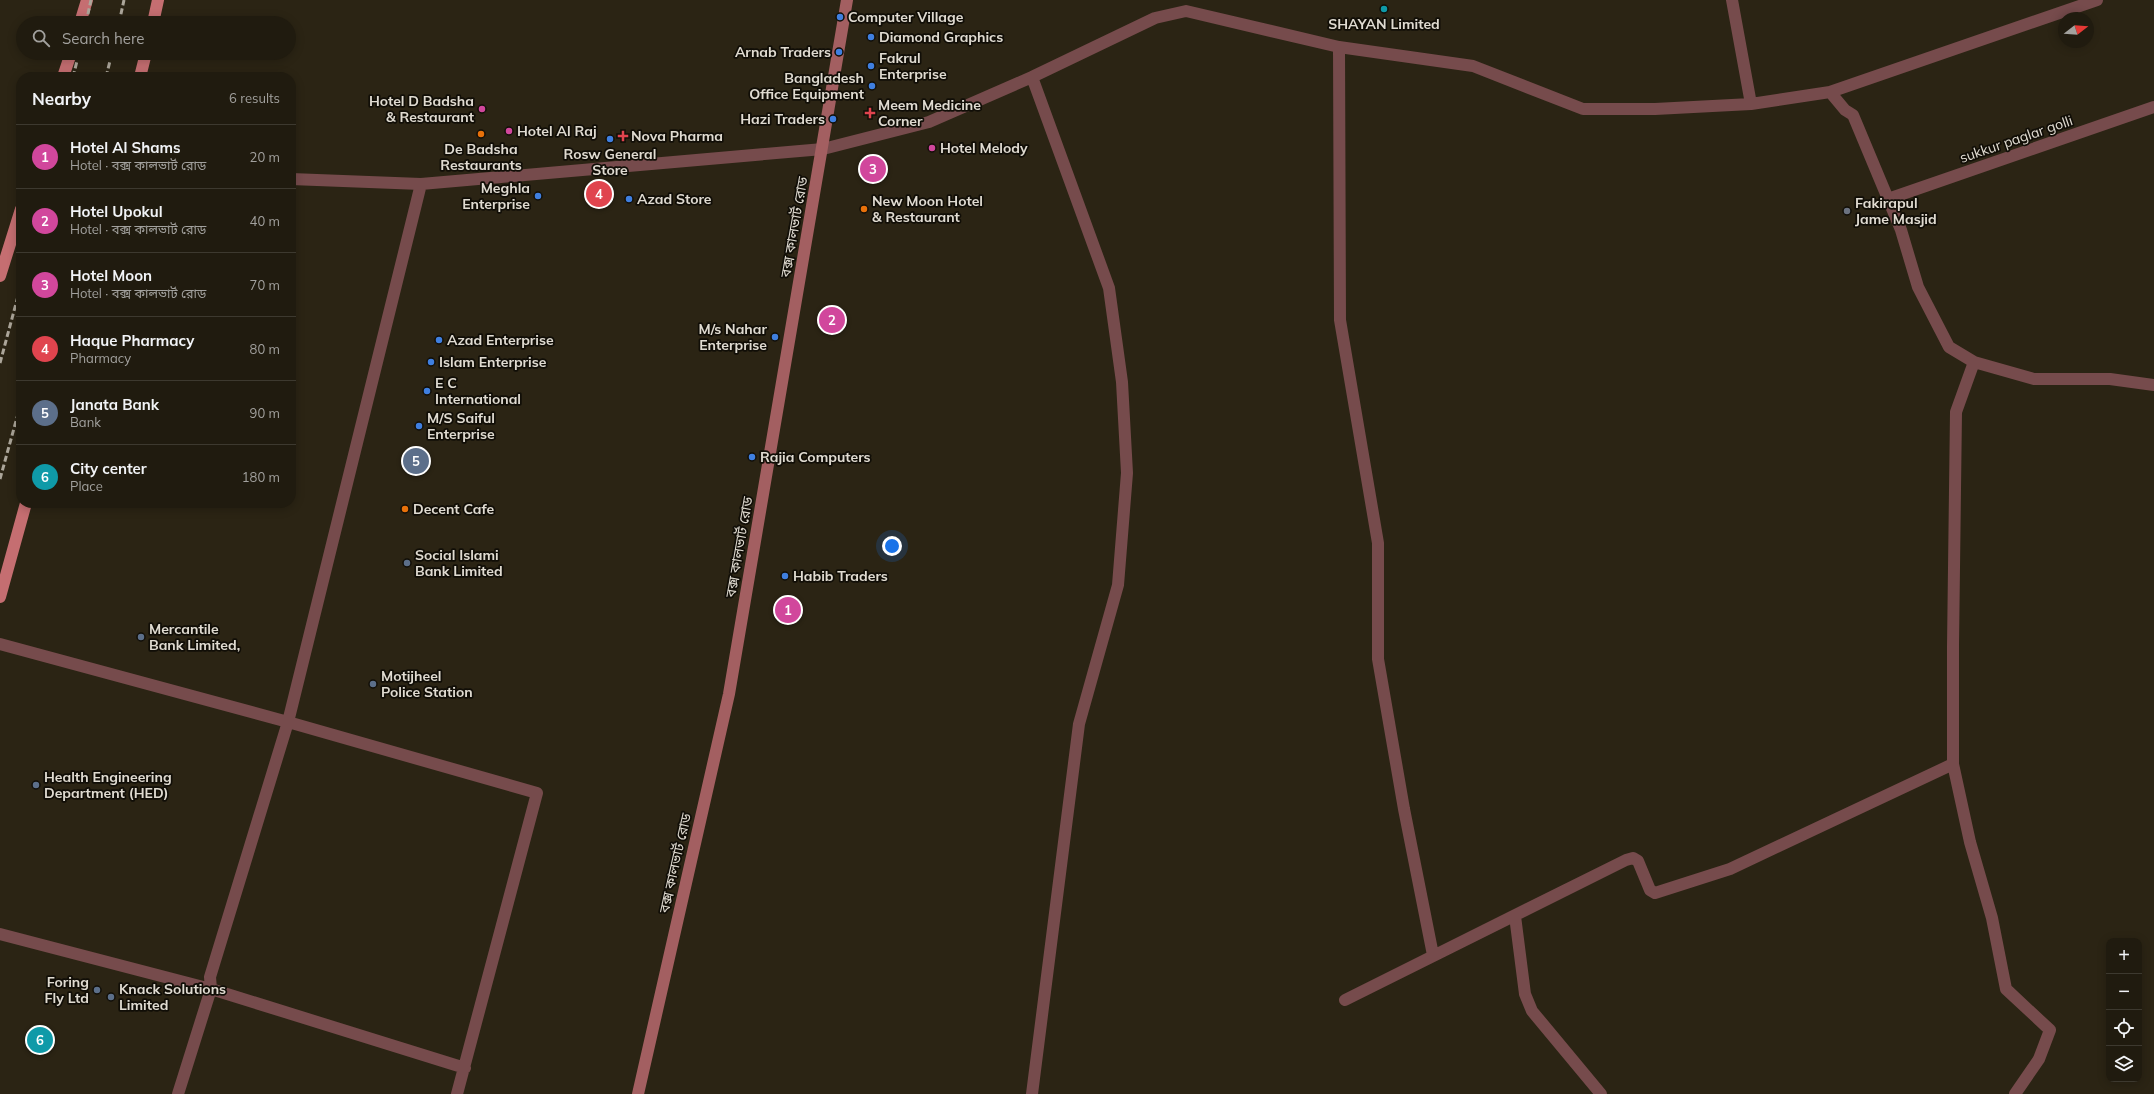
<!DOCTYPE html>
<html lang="en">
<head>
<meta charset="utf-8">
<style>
	:root { --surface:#201b0f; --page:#282418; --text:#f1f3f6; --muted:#a2a19e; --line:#3d392f; --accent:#56c9e1 }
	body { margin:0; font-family:Mulish,"Noto Sans Bengali",sans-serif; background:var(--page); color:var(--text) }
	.controls { position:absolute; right:12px; bottom:12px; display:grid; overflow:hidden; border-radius:8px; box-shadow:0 2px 10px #0003 }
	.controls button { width:36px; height:36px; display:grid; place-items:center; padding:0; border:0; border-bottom:1px solid var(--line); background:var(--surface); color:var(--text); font:20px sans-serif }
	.compass { position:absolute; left:2058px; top:12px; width:36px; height:36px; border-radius:50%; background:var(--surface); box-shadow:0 2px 10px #0003; rotate:73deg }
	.you { position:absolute; left:892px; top:546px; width:14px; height:14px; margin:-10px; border:3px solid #fff; border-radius:50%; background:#1a73e8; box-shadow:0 0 0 6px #1a73e833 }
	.badge { display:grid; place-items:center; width:26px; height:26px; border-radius:50%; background:var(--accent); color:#fff; font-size:13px; font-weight:700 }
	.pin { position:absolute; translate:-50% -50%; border:2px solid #fff; box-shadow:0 1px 4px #0006 }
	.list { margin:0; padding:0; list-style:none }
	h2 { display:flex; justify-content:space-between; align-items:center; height:52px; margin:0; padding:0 16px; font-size:17px }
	h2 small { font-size:13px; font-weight:400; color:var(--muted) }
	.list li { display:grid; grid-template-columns:26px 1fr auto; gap:12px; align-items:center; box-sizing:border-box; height:64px; padding:0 16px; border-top:1px solid var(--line) }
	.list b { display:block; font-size:15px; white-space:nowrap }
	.list p { margin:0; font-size:13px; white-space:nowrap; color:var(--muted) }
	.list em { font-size:13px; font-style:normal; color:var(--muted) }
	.icon { flex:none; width:22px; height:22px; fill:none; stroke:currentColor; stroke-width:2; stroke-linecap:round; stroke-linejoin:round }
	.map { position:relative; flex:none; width:2154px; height:1094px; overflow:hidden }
	.search { position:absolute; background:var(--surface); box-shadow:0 2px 10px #0003; left:16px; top:16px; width:280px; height:44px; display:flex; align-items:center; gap:10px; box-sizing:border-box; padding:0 14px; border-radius:22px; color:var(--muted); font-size:15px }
	.panel { position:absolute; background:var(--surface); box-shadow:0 2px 10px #0003; left:16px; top:72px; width:280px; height:436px; border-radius:16px }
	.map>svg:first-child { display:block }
</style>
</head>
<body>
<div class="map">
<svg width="2154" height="1094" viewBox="0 0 2154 1094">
	<rect width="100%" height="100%" fill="#2b2414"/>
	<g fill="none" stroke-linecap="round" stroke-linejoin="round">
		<path stroke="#764b4c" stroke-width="12" d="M 1732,0 L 1751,104
			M 1339,47 L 1340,320 L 1378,543 L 1378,659 L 1404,809 L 1433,955
			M 1830,92 L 2097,0
			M 291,179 L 421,184 L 823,149 L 929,122 L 1032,77 L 1155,18 L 1186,11 L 1339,47 L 1473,66 L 1583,109 L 1655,109 L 1751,104 L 1830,92 L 1845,110 L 1853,115 L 1901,230 L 1918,287 L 1949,347 L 1974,362 L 2034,379 L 2110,379 L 2154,385
			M 1888,199 L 2154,107
			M 1974,362 L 1956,412 L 1953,646 L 1953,764 L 1970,842 L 1992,918 L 2006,989 L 2050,1030 L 2039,1059 L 2015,1094
			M 0,644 L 288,722 L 537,793 L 457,1094
			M 1515,916 L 1525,994 L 1532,1011 L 1601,1094
			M 0,934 L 211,989 L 465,1068
			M 1345,1000 L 1626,860 L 1633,858 L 1638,861 L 1650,890 L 1655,893 L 1730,869 L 1953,764
			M 178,1094 L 211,989 L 210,977 L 288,722 L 421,184
			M 1032,1094 L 1079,724 L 1118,585 L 1127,473 L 1122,382 L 1109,288 L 1032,77"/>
		<path stroke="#a35f61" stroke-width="12" d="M 638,1094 L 729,694 L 847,0"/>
		<path stroke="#c56e71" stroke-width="12" d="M 80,23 L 87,0
			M 153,23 L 158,0
			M 63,77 L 71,53
			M 140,77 L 146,53
			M 0,276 L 21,209
			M 0,597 L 26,503"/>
		<path stroke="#aca69a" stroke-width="3" stroke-dasharray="6 3" stroke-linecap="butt" d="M 86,23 L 91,0
			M 119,23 L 124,0
			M 73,77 L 79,53
			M 106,77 L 112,53
			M 0,363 L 21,285
			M 0,479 L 21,403"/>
	</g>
	<circle fill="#0f9aa8" stroke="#110e07" stroke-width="1.5" cx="1384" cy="9" r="4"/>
	<g fill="#3f7fe0" stroke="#110e07" stroke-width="1.5">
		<circle cx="840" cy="17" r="4"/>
		<circle cx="871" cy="37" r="4"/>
		<circle cx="839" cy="52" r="4"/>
		<circle cx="871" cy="66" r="4"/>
		<circle cx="872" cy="86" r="4"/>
		<circle cx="833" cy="119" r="4"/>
		<circle cx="610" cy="139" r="4"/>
		<circle cx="538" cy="196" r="4"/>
		<circle cx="629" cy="199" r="4"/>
		<circle cx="775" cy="337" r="4"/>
		<circle cx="439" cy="340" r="4"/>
		<circle cx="431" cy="362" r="4"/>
		<circle cx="427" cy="391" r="4"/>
		<circle cx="419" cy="426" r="4"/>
		<circle cx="752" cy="457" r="4"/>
		<circle cx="785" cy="576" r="4"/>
	</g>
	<g fill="#d1479c" stroke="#110e07" stroke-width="1.5">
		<circle cx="482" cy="109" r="4"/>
		<circle cx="509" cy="131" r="4"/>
		<circle cx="932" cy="148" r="4"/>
	</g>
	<g fill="#e0444e" stroke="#110e07" stroke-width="1.5">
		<path d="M868 107h4v4h4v4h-4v4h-4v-4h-4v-4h4z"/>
		<path d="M621 130h4v4h4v4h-4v4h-4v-4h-4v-4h4z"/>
	</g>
	<g fill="#e8710a" stroke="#110e07" stroke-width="1.5">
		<circle cx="481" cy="134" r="4"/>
		<circle cx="864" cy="209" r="4"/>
		<circle cx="405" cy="509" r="4"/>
	</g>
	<circle fill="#6b7280" stroke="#110e07" stroke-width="1.5" cx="1847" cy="211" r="4"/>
	<g fill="#5c6f8a" stroke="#110e07" stroke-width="1.5">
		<circle cx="407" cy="563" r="4"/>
		<circle cx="141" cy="637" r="4"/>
		<circle cx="373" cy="684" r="4"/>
		<circle cx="36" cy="785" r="4"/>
		<circle cx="97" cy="990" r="4"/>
		<circle cx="111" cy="997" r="4"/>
	</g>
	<g text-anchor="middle" stroke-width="3.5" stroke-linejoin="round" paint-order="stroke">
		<g font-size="14" font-weight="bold" fill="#e0dbd1" stroke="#110e07" text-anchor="start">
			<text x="848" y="22">Computer Village</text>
			<text x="1384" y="29" text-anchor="middle">SHAYAN Limited</text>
			<text x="879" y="42">Diamond Graphics</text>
			<text x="831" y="57" text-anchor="end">Arnab Traders</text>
			<text x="879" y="63">Fakrul<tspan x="879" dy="16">Enterprise</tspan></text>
			<text x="864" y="83" text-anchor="end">Bangladesh<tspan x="864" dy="16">Office Equipment</tspan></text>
			<text x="474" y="106" text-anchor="end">Hotel D Badsha<tspan x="474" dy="16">&amp; Restaurant</tspan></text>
			<text x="878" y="110">Meem Medicine<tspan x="878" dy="16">Corner</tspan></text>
			<text x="825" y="124" text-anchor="end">Hazi Traders</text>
			<text x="517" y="136">Hotel Al Raj</text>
			<text x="631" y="141">Nova Pharma</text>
			<text x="940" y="153">Hotel Melody</text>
			<text x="481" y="154" text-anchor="middle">De Badsha<tspan x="481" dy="16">Restaurants</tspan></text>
			<text x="610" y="159" text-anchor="middle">Rosw General<tspan x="610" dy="16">Store</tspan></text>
			<text x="530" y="193" text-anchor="end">Meghla<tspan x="530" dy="16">Enterprise</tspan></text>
			<text x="637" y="204">Azad Store</text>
			<text x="872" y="206">New Moon Hotel<tspan x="872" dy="16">&amp; Restaurant</tspan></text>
			<text x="1855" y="208">Fakirapul<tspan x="1855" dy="16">Jame Masjid</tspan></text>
			<text x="767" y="334" text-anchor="end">M/s Nahar<tspan x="767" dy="16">Enterprise</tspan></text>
			<text x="447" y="345">Azad Enterprise</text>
			<text x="439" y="367">Islam Enterprise</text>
			<text x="435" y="388">E C<tspan x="435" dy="16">International</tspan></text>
			<text x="427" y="423">M/S Saiful<tspan x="427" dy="16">Enterprise</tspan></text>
			<text x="760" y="462">Rajia Computers</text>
			<text x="413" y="514">Decent Cafe</text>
			<text x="415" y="560">Social Islami<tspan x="415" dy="16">Bank Limited</tspan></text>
			<text x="793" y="581">Habib Traders</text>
			<text x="149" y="634">Mercantile<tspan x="149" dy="16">Bank Limited,</tspan></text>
			<text x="381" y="681">Motijheel<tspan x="381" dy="16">Police Station</tspan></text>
			<text x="44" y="782">Health Engineering<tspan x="44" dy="16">Department (HED)</tspan></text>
			<text x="89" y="987" text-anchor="end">Foring<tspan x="89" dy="16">Fly Ltd</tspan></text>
			<text x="119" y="994">Knack Solutions<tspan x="119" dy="16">Limited</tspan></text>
		</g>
		<g font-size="14" fill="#e0dbd1" stroke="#110e07">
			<text transform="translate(2016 139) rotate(-19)" y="5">sukkur paglar golli</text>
			<text transform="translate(794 227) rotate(-80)" y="5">বক্স কালভার্ট রোড</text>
			<text transform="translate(739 547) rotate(-80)" y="5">বক্স কালভার্ট রোড</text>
			<text transform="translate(675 863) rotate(-77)" y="5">বক্স কালভার্ট রোড</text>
		</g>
	</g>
</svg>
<div class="controls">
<button>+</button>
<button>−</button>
<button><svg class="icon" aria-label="locate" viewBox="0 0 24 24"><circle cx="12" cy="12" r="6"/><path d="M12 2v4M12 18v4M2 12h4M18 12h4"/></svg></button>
<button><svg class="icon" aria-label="layers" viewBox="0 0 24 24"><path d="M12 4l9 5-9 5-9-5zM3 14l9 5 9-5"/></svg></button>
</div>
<svg class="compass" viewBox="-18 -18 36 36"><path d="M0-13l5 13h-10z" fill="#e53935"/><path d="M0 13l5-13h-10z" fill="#a2a19e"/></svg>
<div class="you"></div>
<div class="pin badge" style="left:788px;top:610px;background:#d1479c">1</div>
<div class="pin badge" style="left:832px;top:320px;background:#d1479c">2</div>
<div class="pin badge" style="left:873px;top:169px;background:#d1479c">3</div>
<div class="pin badge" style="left:599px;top:194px;background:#e0444e">4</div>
<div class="pin badge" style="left:416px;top:461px;background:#5c6f8a">5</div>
<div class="pin badge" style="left:40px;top:1040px;background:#0f9aa8">6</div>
<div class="search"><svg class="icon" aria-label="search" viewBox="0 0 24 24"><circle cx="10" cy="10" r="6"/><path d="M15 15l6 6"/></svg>Search here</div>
<section class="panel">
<h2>Nearby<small>6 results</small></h2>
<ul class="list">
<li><span class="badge" style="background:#d1479c">1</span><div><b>Hotel Al Shams</b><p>Hotel · বক্স কালভার্ট রোড</p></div><em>20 m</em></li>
<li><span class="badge" style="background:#d1479c">2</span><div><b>Hotel Upokul</b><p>Hotel · বক্স কালভার্ট রোড</p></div><em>40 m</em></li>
<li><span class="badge" style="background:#d1479c">3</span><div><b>Hotel Moon</b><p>Hotel · বক্স কালভার্ট রোড</p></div><em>70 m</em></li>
<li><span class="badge" style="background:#e0444e">4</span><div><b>Haque Pharmacy</b><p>Pharmacy</p></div><em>80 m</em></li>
<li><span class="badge" style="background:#5c6f8a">5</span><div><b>Janata Bank</b><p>Bank</p></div><em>90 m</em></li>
<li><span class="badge" style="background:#0f9aa8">6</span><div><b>City center</b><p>Place</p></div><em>180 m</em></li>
</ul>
</section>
</div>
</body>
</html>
